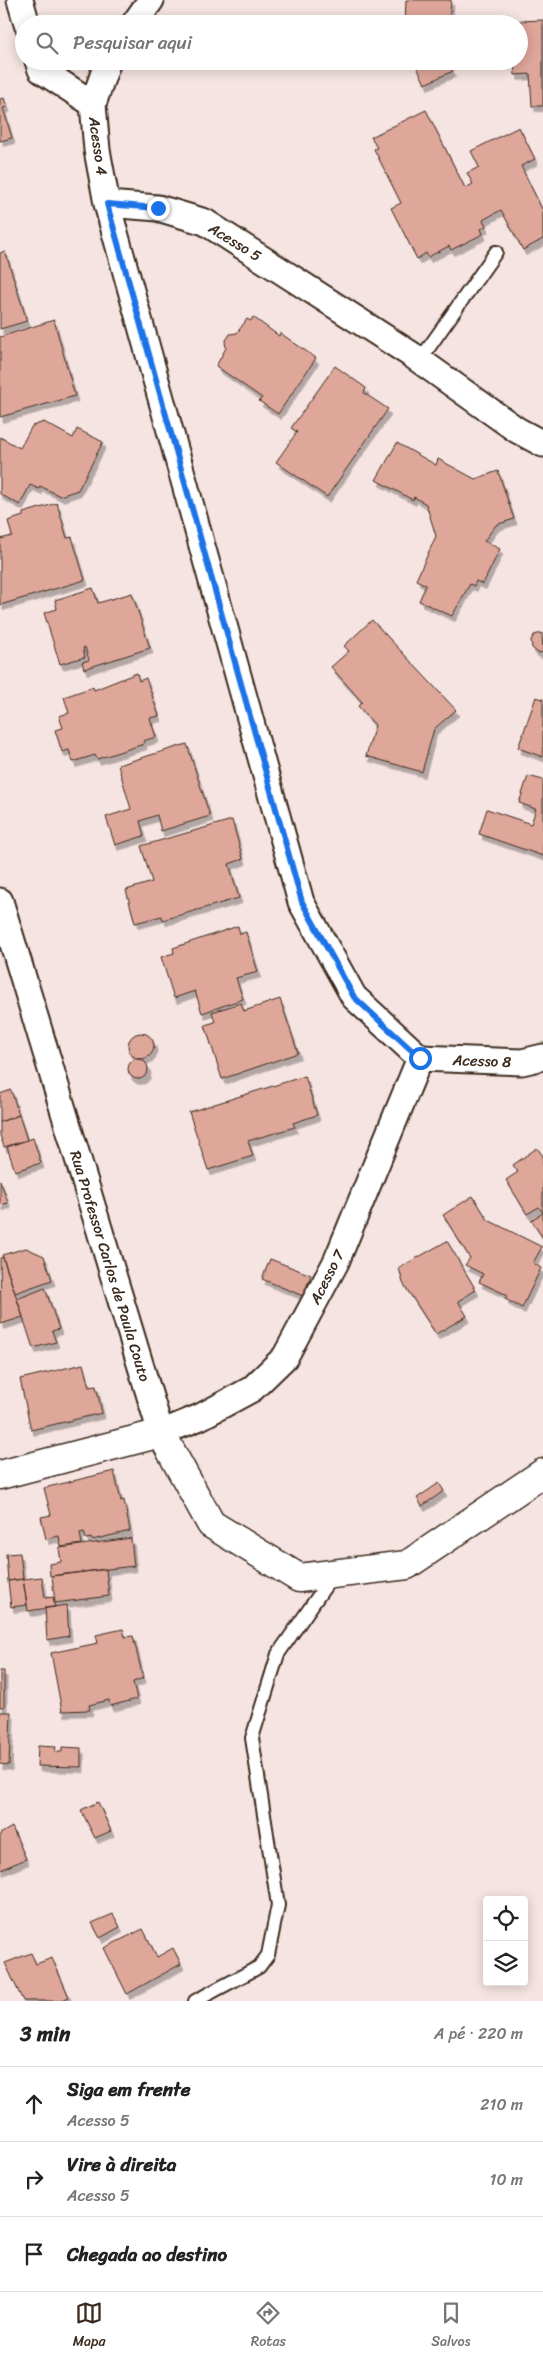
<!DOCTYPE html>
<html lang="pt">
<head>
<meta charset="utf-8">
<style>
	:root { --surface:#fff; --page:#f6f6f6; --text:#222; --muted:#767676; --line:#e0e0e0; --accent:#3b2a1e }
	body { margin:0; font-family:Sriracha,sans-serif; background:var(--page); color:var(--text) }
	.controls { position:absolute; right:15px; bottom:15px; display:grid; overflow:hidden; border-radius:5px; box-shadow:0 2px 12px #0003 }
	.controls button { width:45px; height:45px; display:grid; place-items:center; padding:0; border:0; border-bottom:1px solid var(--line); background:var(--surface); color:var(--text); font:25px sans-serif }
	.stop { position:absolute; width:15px; height:15px; margin:-11px; border:4px solid #1a73e8; border-radius:50%; background:#fff }
	.stop.end { background:#1a73e8; border-color:#fff; box-shadow:0 1px 5px #0008 }
	.list { margin:0; padding:0; list-style:none }
	h2 { display:flex; justify-content:space-between; align-items:center; height:65px; margin:0; padding:0 20px; font-size:21px }
	h2 small { font-size:16px; font-weight:400; color:var(--muted) }
	.list li { display:grid; grid-template-columns:32px 1fr auto; gap:15px; align-items:center; box-sizing:border-box; height:75px; padding:0 20px; border-top:1px solid var(--line) }
	.list b { display:block; font-size:19px; white-space:nowrap }
	.list p { margin:0; font-size:16px; white-space:nowrap; color:var(--muted) }
	.list em { font-size:16px; font-style:normal; color:var(--muted) }
	.icon { flex:none; width:28px; height:28px; fill:none; stroke:currentColor; stroke-width:2; stroke-linecap:round; stroke-linejoin:round }
	.map { position:relative; flex:none; width:543px; height:2001px; overflow:hidden }
	.search { position:absolute; background:var(--surface); box-shadow:0 2px 12px #0003; left:15px; right:15px; top:15px; height:55px; display:flex; align-items:center; gap:12px; box-sizing:border-box; padding:0 18px; border-radius:28px; color:var(--muted); font-size:19px }
	.sheet { height:290px; background:var(--surface) }
	nav { display:flex; justify-content:space-around; align-items:center; box-sizing:border-box; height:70px; border-top:1px solid var(--line); background:var(--surface); font-size:14px; color:var(--muted) }
	nav a { display:grid; justify-items:center; gap:2px }
	nav .on { color:var(--accent) }
	.map>svg:first-child { display:block }
</style>
</head>
<body>
<div class="map">
<svg width="543" height="2001" viewBox="0 0 543 2001">
	<defs>
		<filter id="shadow"><feDropShadow dx="3" dy="5.5" stdDeviation="0" flood-color="#0004"/></filter>
	</defs>
	<rect width="100%" height="100%" fill="#f5e4e1"/>
	<filter id="ink" filterUnits="userSpaceOnUse"><feTurbulence type="fractalNoise" baseFrequency=".02" numOctaves="2"/><feDisplacementMap in="SourceGraphic" scale="10" xChannelSelector="R" yChannelSelector="G"/><feConvolveMatrix kernelMatrix="1 2 1 2 8 2 1 2 1" color-interpolation-filters="sRGB"/></filter>
	<g filter="url(#ink)">
		<path fill="#dfa69a" stroke="#3b2a1e" filter="url(#shadow)" d="M 406,0 L 451,0 L 449,24 L 405,24 Z
			M 543,20 L 543,106 L 532,106 L 530,74 L 515,75 L 514,61 L 519,61 L 519,24 L 498,22 Z
			M 414,61 L 454,61 L 449,64 L 453,71 L 425,84 Z
			M 4,98 L 7,107 L 3,108 L 12,138 L 0,141 L 0,99 Z
			M 426,110 L 465,188 L 473,184 L 467,173 L 479,167 L 471,151 L 519,127 L 535,159 L 521,166 L 543,211 L 543,239 L 523,250 L 501,210 L 483,220 L 486,226 L 481,229 L 483,234 L 451,250 L 449,246 L 428,257 L 426,253 L 417,259 L 391,208 L 401,203 L 374,149 L 377,148 L 371,137 Z
			M 5,251 L 27,321 L 0,329 L 0,253 Z
			M 253,317 L 279,336 L 280,333 L 316,358 L 278,414 L 259,401 L 262,398 L 216,366 L 226,348 L 225,342 L 230,334 L 237,333 L 247,319 L 251,321 Z
			M 54,320 L 75,396 L 0,417 L 0,337 Z
			M 335,366 L 366,388 L 364,393 L 388,409 L 327,497 L 276,462 L 297,432 L 291,428 Z
			M 44,422 L 73,438 L 77,429 L 103,442 L 78,490 L 60,496 L 40,486 L 39,489 L 30,485 L 20,505 L 0,494 L 0,437 L 20,448 L 32,426 Z
			M 397,443 L 436,465 L 438,459 L 475,479 L 498,471 L 514,519 L 496,525 L 484,541 L 500,549 L 483,584 L 476,581 L 474,586 L 470,584 L 452,616 L 419,601 L 426,585 L 416,580 L 436,536 L 426,504 L 414,497 L 413,500 L 376,480 Z
			M 57,503 L 67,538 L 72,537 L 85,580 L 0,605 L 0,539 L 12,536 L 8,521 L 23,516 L 23,513 Z
			M 93,588 L 98,603 L 132,593 L 150,648 L 84,669 L 82,662 L 89,660 L 85,647 L 83,648 L 85,657 L 60,664 L 44,613 L 57,609 L 55,600 Z
			M 372,620 L 456,710 L 434,729 L 422,772 L 366,756 L 375,725 L 358,706 L 362,702 L 331,667 L 349,651 L 344,646 Z
			M 542,633 L 543,652 L 538,653 L 532,648 L 531,640 L 534,635 Z
			M 137,673 L 139,681 L 146,678 L 159,716 L 150,718 L 156,737 L 143,741 L 144,744 L 97,759 L 95,755 L 73,762 L 69,750 L 62,752 L 55,730 L 63,728 L 59,716 L 69,713 L 64,697 L 93,687 L 94,690 Z
			M 536,697 L 543,699 L 543,757 L 518,748 Z
			M 187,744 L 210,816 L 161,831 L 157,815 L 140,821 L 144,836 L 115,845 L 106,817 L 131,809 L 118,765 Z
			M 528,776 L 543,780 L 543,856 L 479,834 L 487,809 L 531,824 L 536,809 L 519,803 Z
			M 232,820 L 243,859 L 229,864 L 239,898 L 163,920 L 162,916 L 135,923 L 126,890 L 152,882 L 141,846 Z
			M 238,926 L 240,934 L 246,932 L 258,972 L 236,978 L 243,999 L 202,1013 L 195,991 L 174,998 L 161,957 L 174,953 L 173,948 Z
			M 280,999 L 298,1053 L 222,1079 L 205,1025 L 215,1022 L 212,1012 L 241,1003 L 244,1011 Z
			M128 1046a13 13 0 1 1 26 0a13 13 0 1 1-26 0Z
			M128 1069a10 10 0 1 1 20 0a10 10 0 1 1-20 0Z
			M 305,1076 L 317,1115 L 293,1123 L 295,1127 L 248,1141 L 253,1156 L 208,1170 L 189,1112 Z
			M 11,1090 L 19,1115 L 0,1122 L 0,1094 Z
			M 19,1115 L 27,1140 L 4,1147 L 0,1135 L 0,1122 Z
			M 33,1138 L 41,1163 L 15,1171 L 7,1147 Z
			M 537,1148 L 543,1156 L 543,1238 L 531,1220 L 543,1213 L 539,1207 L 527,1214 L 506,1180 L 518,1172 L 513,1165 Z
			M 0,1180 L 8,1203 L 0,1205 Z
			M 473,1196 L 488,1220 L 542,1247 L 533,1263 L 541,1268 L 522,1308 L 505,1299 L 507,1295 L 479,1282 L 483,1274 L 465,1265 L 470,1258 L 443,1215 Z
			M 447,1241 L 476,1290 L 458,1301 L 467,1316 L 436,1334 L 403,1283 L 399,1268 Z
			M 26,1248 L 44,1256 L 52,1280 L 15,1293 L 2,1255 Z
			M 3,1257 L 23,1317 L 1,1324 L 0,1258 Z
			M 270,1259 L 311,1275 L 303,1296 L 262,1279 Z
			M 45,1288 L 59,1329 L 52,1331 L 56,1342 L 33,1348 L 17,1299 Z
			M 83,1364 L 89,1387 L 96,1386 L 102,1413 L 31,1430 L 20,1379 Z
			M 114,1471 L 121,1501 L 124,1500 L 130,1531 L 92,1540 L 91,1538 L 86,1539 L 84,1532 L 80,1533 L 82,1544 L 61,1547 L 59,1536 L 46,1539 L 41,1517 L 51,1515 L 44,1488 Z
			M 439,1483 L 444,1491 L 422,1506 L 417,1498 Z
			M 131,1538 L 134,1566 L 50,1576 L 49,1564 L 61,1562 L 59,1548 Z
			M 20,1553 L 23,1579 L 8,1581 L 6,1554 Z
			M 106,1569 L 109,1596 L 55,1603 L 52,1576 Z
			M 42,1577 L 45,1598 L 53,1597 L 55,1607 L 28,1611 L 23,1579 Z
			M 23,1579 L 27,1605 L 11,1607 L 8,1581 Z
			M 67,1605 L 69,1636 L 47,1640 L 45,1608 Z
			M 123,1629 L 125,1637 L 133,1636 L 143,1678 L 133,1682 L 137,1699 L 110,1706 L 109,1700 L 89,1705 L 90,1710 L 62,1711 L 51,1653 L 98,1643 L 96,1635 Z
			M 0,1671 L 4,1671 L 4,1707 L 0,1707 Z
			M 0,1712 L 11,1712 L 9,1765 L 0,1764 Z
			M 38,1746 L 56,1747 L 55,1752 L 62,1752 L 62,1747 L 81,1748 L 81,1767 L 37,1766 Z
			M 98,1802 L 111,1831 L 95,1838 L 81,1810 Z
			M 12,1827 L 26,1859 L 0,1870 L 0,1834 Z
			M 113,1914 L 120,1927 L 100,1938 L 92,1923 Z
			M 143,1929 L 157,1957 L 173,1948 L 181,1964 L 127,1994 L 104,1948 Z
			M 31,1953 L 36,1964 L 52,1958 L 69,1997 L 59,2001 L 23,2001 L 5,1963 Z"/>
		<g fill="none" stroke-linecap="round" stroke-linejoin="round">
			<defs>
				<path id="service" d="M 420,360 L 496,252
					M 195,2001 L 259,1967 L 268,1955 L 278,1905 L 252,1738 L 278,1654 L 333,1575"/>
				<path id="minor" d="M 20,0 L 27,24
					M 134,24 L 151,0
					M 38,61 L 41,70 L 93,104
					M 107,204 L 97,150 L 93,104 L 108,61
					M 0,901 L 161,1433 L 200,1417 L 252,1389 L 285,1357 L 336,1262 L 420,1058
					M 420,1058 L 354,997 L 301,902 L 107,204 L 158,208 L 205,222 L 412,355 L 517,430 L 543,444
					M 420,1058 L 522,1062 L 543,1057"/>
				<path id="tertiary" d="M 0,1475 L 161,1433 L 211,1524 L 299,1578 L 407,1565 L 543,1473"/>
			</defs>
			<use href="#service" stroke="#3b2a1e" stroke-width="16"/>
			<use href="#minor" stroke="#3b2a1e" stroke-width="29"/>
			<use href="#tertiary" stroke="#3b2a1e" stroke-width="31"/>
			<use href="#service" stroke="#fff" stroke-width="12"/>
			<use href="#minor" stroke="#fff" stroke-width="25"/>
			<use href="#tertiary" stroke="#fff" stroke-width="28"/>
		</g>
	</g>
	<g fill="none" stroke-linecap="round" stroke-linejoin="round" filter="url(#ink)">
		<path stroke="#1a73e8" stroke-width="6" d="M 158,208 L 107,204 L 302,902 L 354,997 L 420,1058"/>
	</g>
	<g text-anchor="middle" stroke-width="4.5" stroke-linejoin="round" paint-order="stroke">
		<g font-size="15" fill="#3b2a1e" stroke="#fff">
			<text transform="translate(98 146) rotate(82)" y="5">Acesso 4</text>
			<text transform="translate(235 242) rotate(32)" y="5">Acesso 5</text>
			<text transform="translate(482 1061) rotate(2)" y="5">Acesso 8</text>
			<text transform="translate(110 1266) rotate(73)" y="5">Rua Professor Carlos de Paula Couto</text>
			<text transform="translate(327 1277) rotate(-63)" y="5">Acesso 7</text>
		</g>
	</g>
</svg>
<div class="controls">
<button><svg class="icon" aria-label="locate" viewBox="0 0 24 24"><circle cx="12" cy="12" r="6"/><path d="M12 2v4M12 18v4M2 12h4M18 12h4"/></svg></button>
<button><svg class="icon" aria-label="layers" viewBox="0 0 24 24"><path d="M12 4l9 5-9 5-9-5zM3 14l9 5 9-5"/></svg></button>
</div>
<div class="stop" style="left:420px;top:1058px"></div>
<div class="stop end" style="left:158px;top:208px"></div>
<div class="search"><svg class="icon" aria-label="search" viewBox="0 0 24 24"><circle cx="10" cy="10" r="6"/><path d="M15 15l6 6"/></svg>Pesquisar aqui</div>
</div>
<section class="sheet">
<h2>3 min<small>A pé · 220 m</small></h2>
<ul class="list">
<li><svg class="icon" aria-label="ahead" viewBox="0 0 24 24"><path d="M12 20V5M6 11l6-6 6 6"/></svg><div><b>Siga em frente</b><p>Acesso 5</p></div><em>210 m</em></li>
<li><svg class="icon" aria-label="right" viewBox="0 0 24 24"><path d="M7 20v-9h11M14 6l5 5-5 5"/></svg><div><b>Vire à direita</b><p>Acesso 5</p></div><em>10 m</em></li>
<li><svg class="icon" aria-label="arrive" viewBox="0 0 24 24"><path d="M6 21V4h12l-3 4 3 4H6"/></svg><div><b>Chegada ao destino</b></div></li>
</ul>
</section>
<nav>
<a class="on"><svg class="icon" aria-label="map" viewBox="0 0 24 24"><path d="M3 6l6-2 6 2 6-2v14l-6 2-6-2-6 2zM9 4v14M15 6v14"/></svg>Mapa</a>
<a><svg class="icon" aria-label="directions" viewBox="0 0 24 24"><path d="M12 3l9 9-9 9-9-9zM9 14v-3h6M13 9l2 2-2 2"/></svg>Rotas</a>
<a><svg class="icon" aria-label="saved" viewBox="0 0 24 24"><path d="M7 4h10v16l-5-4-5 4z"/></svg>Salvos</a>
</nav>
</body>
</html>
